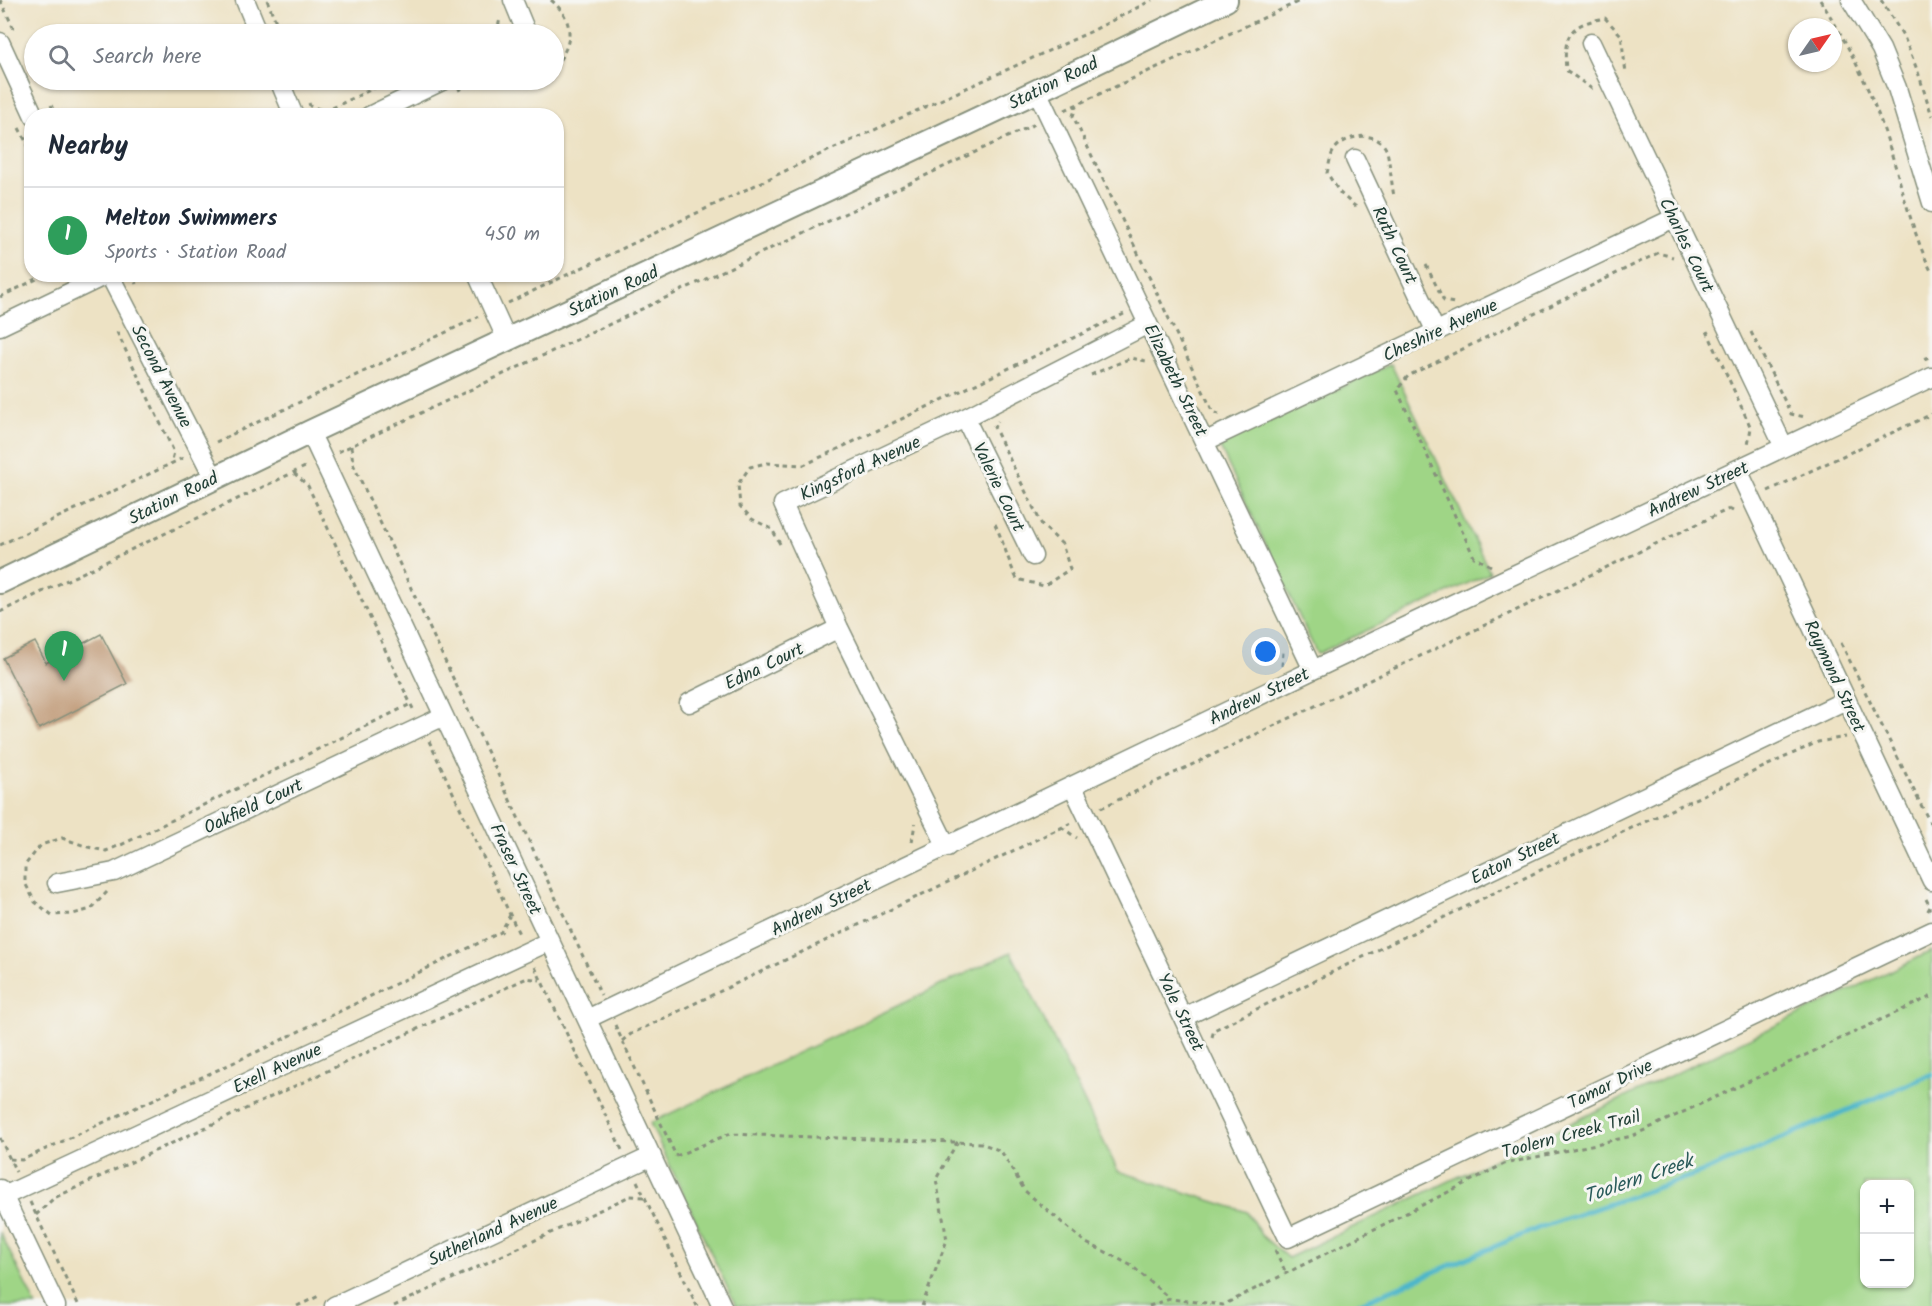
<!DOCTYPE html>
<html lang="en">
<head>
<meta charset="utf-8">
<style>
	:root { --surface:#fff; --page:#f6f6f7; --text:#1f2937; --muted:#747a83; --line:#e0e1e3; --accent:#b5179e }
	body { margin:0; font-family:Kalam,sans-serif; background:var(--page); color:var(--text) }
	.controls { position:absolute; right:18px; bottom:18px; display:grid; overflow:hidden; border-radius:12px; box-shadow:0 2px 4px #0004 }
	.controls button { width:54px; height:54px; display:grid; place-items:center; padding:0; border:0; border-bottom:2px solid var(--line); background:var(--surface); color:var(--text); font:30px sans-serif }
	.compass { position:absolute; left:1788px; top:18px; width:54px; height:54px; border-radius:50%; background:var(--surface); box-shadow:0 2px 4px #0004; rotate:56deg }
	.you { position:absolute; left:1266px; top:652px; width:21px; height:21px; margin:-15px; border:4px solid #fff; border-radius:50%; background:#1a73e8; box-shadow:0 0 0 9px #1a73e833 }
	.badge { display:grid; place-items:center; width:39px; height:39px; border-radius:50%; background:var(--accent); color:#fff; font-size:20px; font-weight:700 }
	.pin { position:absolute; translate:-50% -50px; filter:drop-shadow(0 2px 3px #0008) }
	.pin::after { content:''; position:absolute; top:32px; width:21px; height:18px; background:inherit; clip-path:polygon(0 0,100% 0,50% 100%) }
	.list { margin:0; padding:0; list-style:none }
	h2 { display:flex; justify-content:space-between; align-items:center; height:78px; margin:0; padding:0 24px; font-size:26px }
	h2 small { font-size:20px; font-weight:400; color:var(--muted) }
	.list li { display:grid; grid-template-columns:39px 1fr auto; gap:18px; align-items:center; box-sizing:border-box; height:96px; padding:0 24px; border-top:2px solid var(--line) }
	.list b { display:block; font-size:22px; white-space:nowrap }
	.list p { margin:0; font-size:20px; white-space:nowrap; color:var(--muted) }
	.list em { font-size:20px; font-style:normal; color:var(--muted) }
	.icon { flex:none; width:33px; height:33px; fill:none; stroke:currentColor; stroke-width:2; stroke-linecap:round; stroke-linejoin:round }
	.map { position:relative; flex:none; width:1932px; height:1306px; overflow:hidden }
	.search { position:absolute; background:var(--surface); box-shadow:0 2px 4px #0004; left:24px; top:24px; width:540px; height:66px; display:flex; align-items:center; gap:15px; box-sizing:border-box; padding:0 21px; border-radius:33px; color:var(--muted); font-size:22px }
	.panel { position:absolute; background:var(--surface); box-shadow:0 2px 4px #0004; left:24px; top:108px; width:540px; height:174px; border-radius:24px }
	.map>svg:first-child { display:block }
</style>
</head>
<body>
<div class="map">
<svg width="1932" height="1306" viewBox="0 0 1932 1306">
	<rect width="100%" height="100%" fill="#f6f6f2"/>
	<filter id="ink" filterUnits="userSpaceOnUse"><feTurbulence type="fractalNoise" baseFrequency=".0167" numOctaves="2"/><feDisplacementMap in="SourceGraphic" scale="12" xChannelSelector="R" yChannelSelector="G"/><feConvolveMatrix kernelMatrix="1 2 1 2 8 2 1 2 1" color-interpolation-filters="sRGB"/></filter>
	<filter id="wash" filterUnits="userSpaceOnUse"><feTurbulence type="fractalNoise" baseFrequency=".008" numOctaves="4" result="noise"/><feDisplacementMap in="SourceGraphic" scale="24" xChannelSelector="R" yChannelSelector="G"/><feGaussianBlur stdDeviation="1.35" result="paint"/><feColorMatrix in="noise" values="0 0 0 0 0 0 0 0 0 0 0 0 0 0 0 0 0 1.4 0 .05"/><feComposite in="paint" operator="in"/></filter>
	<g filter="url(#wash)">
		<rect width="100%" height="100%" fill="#ede2c4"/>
		<path fill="#9fd586" stroke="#5f895d" stroke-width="1.5" fill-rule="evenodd" d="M 1391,364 L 1490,573 L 1317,654 L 1219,445 Z
			M 1932,951 L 1932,1306 L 736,1306 L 650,1123 L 1011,952 L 1118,1171 L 1247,1212 L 1261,1235 L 1288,1258 ZM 1864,1184 L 1910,1184 L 1910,1284 L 1864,1284 Z
			M 0,1232 L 36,1306 L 0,1306 Z"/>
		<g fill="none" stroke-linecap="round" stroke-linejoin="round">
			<path stroke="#4cb6ca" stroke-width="5" d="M 1353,1306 L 1541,1227 L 1703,1172 L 1932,1074"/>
		</g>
		<g id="blocks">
			<path fill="#c29e7d" d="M 101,634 L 127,684 L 39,729 L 3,658 L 35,642 L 46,663 Z"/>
		</g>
	</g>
	<g filter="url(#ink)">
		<use href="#blocks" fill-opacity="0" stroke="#86907c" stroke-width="1.5"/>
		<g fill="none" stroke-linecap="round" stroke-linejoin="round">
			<defs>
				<path id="minor" d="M 245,0 L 259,34
					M 513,0 L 527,34
					M 1851,0 L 1881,49 L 1897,88 L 1932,203
					M 0,42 L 34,116
					M 1591,43 L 1784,447
					M 279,80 L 294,116
					M 1037,91 L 1313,670
					M 369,116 L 444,80
					M 1355,159 L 1436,332
					M 109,274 L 214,478
					M 477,274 L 507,340
					M 0,326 L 108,274
					M 965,418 L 1033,556
					M 310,432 L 722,1306
					M 1206,441 L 1674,218
					M 1738,470 L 1932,881
					M 689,703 L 839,628
					M 1073,787 L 1288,1238 L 1932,931
					M 947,847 L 839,628 L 783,504 L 965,418 L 1148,324
					M 57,883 L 114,872 L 444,716
					M 1184,1017 L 1846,700
					M 587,1019 L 1313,670 L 1932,377
					M 0,1189 L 56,1306
					M 4,1196 L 550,941
					M 334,1306 L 652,1156"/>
				<path id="tertiary" d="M 0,582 L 310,432 L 1037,91 L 1226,0"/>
			</defs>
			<use href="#minor" stroke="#86907c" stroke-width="21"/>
			<use href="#tertiary" stroke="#86907c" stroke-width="26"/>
			<path stroke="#86907c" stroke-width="3" stroke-dasharray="4.5 4.5" stroke-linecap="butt" d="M 0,0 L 15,31
				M 267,0 L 281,34
				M 551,0 C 575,20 574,44 554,67
				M 1820,0 C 1845,38 1864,77 1880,119 C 1899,170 1908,224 1932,273
				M 1881,0 L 1904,37 L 1918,72 L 1932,116
				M 483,34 L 498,27 L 500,19
				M 1592,89 L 1566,70 C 1563,34 1570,24 1605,18 L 1621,35 L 1626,73
				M 458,90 L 481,80
				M 309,103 L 310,106 L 326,111 L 391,80
				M 1077,104 L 1073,116 L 1213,412 L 1221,415
				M 51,105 L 56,116
				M 1065,110 L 1302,0
				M 19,128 L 32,153
				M 1356,207 L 1340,193 L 1327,173 C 1329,166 1330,156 1334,150 C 1345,135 1376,129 1386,149 C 1389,154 1392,188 1394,196
				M 1426,265 L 1444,301 L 1454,303
				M 132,274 L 136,284
				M 0,297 L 47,274
				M 508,303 L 806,161 L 1090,32 L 1152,0
				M 1707,331 L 1751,428 L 1748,444
				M 117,332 L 174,452 L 171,464
				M 1751,332 L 1791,414 L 1805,417
				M 1924,359 L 1932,356
				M 1091,375 L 1131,358 L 1146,361
				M 216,442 L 478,317
				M 351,446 L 353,464 L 601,995
				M 338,452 L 1035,124
				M 294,473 L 308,486 L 414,711
				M 1768,491 L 1932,414
				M 1729,509 L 1737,513
				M 995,524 C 1004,543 1008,561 1017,579 L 1044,586 L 1070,569 L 1062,544 L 1042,525 L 994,427 L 998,421
				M 780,544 L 772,529 L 752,519 L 740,506 L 738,484 L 750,467 L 766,463 L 804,465 L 1124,314
				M 0,545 L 185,457
				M 1491,566 L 1474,557 L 1397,390 L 1408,376 L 1658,253 L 1673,257
				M 0,612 L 307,466
				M 1841,643 L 1932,827
				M 1282,666 L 1283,652
				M 429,741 L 520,936
				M 1101,808 L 1729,509
				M 1061,827 L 1077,838
				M 912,842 L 915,823
				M 107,892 L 91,909 L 73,914 L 52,915 L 35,902 L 25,883 L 25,865 L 41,845 L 62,838 L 88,847 L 106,851 L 123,844 L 411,704
				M 1926,899 L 1930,907 L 1926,914
				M 535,967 L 622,1150
				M 615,1025 L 676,1156
				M 1212,1037 L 1214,1030 L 1547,867 L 1818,742 L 1846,737
				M 622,1041 L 631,1034 L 1071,823
				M 0,1138 L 16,1172
				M 676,1156 L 729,1134 L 981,1143 L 1001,1151 L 1025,1191 L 1086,1243 L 1104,1251 L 1132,1266 L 1170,1299
				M 10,1159 L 22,1160 L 263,1049 L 501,932 L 510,915
				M 637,1181 L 697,1306
				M 30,1202 L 79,1306
				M 36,1215 L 54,1198 L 527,978 L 540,980
				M 1275,1250 L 1286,1273
				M 297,1306 L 319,1296
				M 394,1306 L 630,1196 L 644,1197
				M 922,1306 L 947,1240 L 936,1179 L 958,1141
				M 1149,1306 L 1170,1299 L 1223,1305 L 1504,1164 L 1632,1136 L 1932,996"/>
			<use href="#minor" stroke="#fff" stroke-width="18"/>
			<use href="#tertiary" stroke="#fff" stroke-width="22"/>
		</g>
	</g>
	<g text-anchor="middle" stroke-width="6" stroke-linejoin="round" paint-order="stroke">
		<g font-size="18" fill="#1f3d34" stroke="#f6f6f2">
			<text transform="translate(1053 83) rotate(-26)" y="6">Station Road</text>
			<text transform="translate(1395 245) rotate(65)" y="6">Ruth Court</text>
			<text transform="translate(1687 245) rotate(64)" y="6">Charles Court</text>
			<text transform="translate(613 291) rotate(-25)" y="6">Station Road</text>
			<text transform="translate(1440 330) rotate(-25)" y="6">Cheshire Avenue</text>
			<text transform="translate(162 376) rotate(63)" y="6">Second Avenue</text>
			<text transform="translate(1176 380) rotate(64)" y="6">Elizabeth Street</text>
			<text transform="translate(860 468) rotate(-25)" y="6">Kingsford Avenue</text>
			<text transform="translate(999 487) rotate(64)" y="6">Valerie Court</text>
			<text transform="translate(1698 489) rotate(-25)" y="6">Andrew Street</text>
			<text transform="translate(173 498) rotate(-26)" y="6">Station Road</text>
			<text transform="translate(764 666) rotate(-26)" y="6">Edna Court</text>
			<text transform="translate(1835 676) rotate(65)" y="6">Raymond Street</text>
			<text transform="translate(1259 696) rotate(-26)" y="6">Andrew Street</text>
			<text transform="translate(253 806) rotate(-25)" y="6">Oakfield Court</text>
			<text transform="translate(1515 858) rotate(-26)" y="6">Eaton Street</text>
			<text transform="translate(516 869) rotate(65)" y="6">Fraser Street</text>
			<text transform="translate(821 907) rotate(-26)" y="6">Andrew Street</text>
			<text transform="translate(1181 1012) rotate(64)" y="6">Yale Street</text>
			<text transform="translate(277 1068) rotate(-25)" y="6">Exell Avenue</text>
			<text transform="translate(1610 1084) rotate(-26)" y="6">Tamar Drive</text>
			<text transform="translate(1571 1134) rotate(-15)" y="6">Toolern Creek Trail</text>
			<text transform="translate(493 1231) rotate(-25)" y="6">Sutherland Avenue</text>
		</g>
		<g font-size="20" font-style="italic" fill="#2a5b5a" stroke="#f6f6f2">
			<text transform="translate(1638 1178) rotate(-19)" y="7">Toolern Creek</text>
		</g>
	</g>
</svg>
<div class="controls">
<button>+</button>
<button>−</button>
</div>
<svg class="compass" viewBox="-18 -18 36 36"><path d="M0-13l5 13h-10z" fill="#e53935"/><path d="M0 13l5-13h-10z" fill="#747a83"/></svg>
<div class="you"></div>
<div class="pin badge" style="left:64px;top:681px;background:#2e9e5b">1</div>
<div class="search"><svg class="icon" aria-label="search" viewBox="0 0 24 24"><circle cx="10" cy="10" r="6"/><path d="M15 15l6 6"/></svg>Search here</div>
<section class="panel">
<h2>Nearby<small></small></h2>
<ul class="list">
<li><span class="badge" style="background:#2e9e5b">1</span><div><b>Melton Swimmers</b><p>Sports · Station Road</p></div><em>450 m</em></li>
</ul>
</section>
</div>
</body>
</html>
